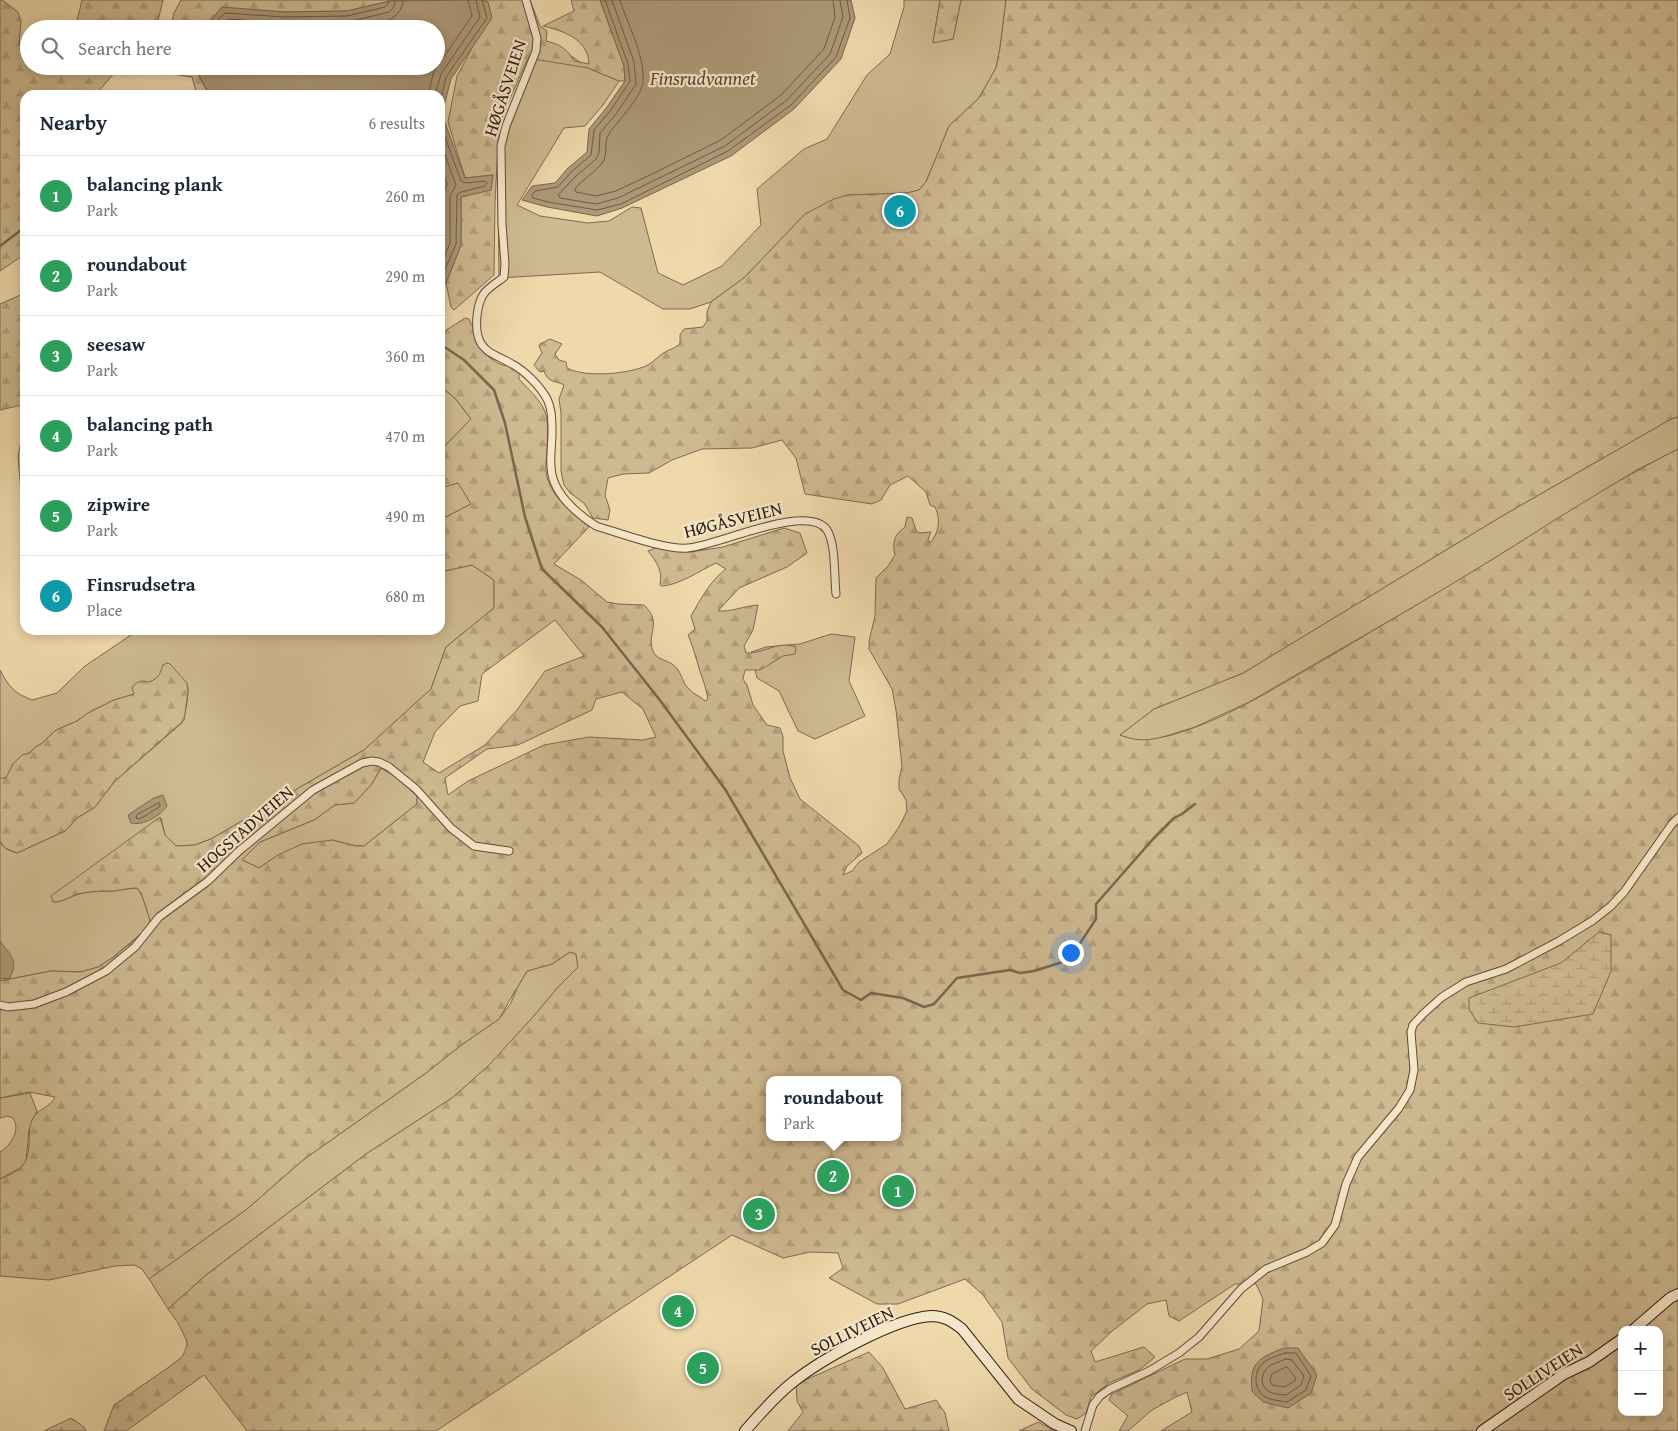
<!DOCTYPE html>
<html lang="en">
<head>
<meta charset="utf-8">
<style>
	:root { --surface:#fff; --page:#f2f2f3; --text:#1f2937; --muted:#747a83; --line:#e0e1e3; --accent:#8f2418 }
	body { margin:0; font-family:"Gentium Book Plus",serif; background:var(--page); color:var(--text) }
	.controls { position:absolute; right:15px; bottom:15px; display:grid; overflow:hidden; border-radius:10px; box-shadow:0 2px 12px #0003 }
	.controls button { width:45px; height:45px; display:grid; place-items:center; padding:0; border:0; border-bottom:1px solid var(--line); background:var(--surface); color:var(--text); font:25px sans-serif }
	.you { position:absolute; left:1070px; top:952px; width:18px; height:18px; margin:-12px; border:4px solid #fff; border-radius:50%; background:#1a73e8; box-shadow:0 0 0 8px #1a73e833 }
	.badge { display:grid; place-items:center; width:32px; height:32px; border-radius:50%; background:var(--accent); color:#fff; font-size:16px; font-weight:700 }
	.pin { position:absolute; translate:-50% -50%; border:2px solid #fff; box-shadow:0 1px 5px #0006 }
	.popup { position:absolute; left:766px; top:1076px; width:135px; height:65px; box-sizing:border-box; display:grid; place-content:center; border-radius:10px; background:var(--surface); filter:drop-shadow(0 1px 4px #0005); font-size:16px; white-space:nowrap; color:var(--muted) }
	.popup b { font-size:19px; color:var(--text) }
	.popup::after { content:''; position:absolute; left:50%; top:100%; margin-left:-10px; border:10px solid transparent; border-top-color:var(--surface) }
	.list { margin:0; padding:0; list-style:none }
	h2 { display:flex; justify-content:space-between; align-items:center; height:65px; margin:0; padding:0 20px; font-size:21px }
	h2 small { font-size:16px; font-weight:400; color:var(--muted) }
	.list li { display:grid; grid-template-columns:32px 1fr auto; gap:15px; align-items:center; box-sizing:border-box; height:80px; padding:0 20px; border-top:1px solid var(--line) }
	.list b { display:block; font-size:19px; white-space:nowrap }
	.list p { margin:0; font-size:16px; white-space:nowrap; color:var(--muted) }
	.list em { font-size:16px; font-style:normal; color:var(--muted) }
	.icon { flex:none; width:28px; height:28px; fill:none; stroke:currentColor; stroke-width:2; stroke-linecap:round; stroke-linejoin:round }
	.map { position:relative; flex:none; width:1678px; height:1431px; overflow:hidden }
	.search { position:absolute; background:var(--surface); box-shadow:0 2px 12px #0003; left:20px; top:20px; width:425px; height:55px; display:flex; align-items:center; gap:12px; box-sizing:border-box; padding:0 18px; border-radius:28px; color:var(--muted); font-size:19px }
	.panel { position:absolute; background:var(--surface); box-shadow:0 2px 12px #0003; left:20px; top:90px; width:425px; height:545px; border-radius:15px }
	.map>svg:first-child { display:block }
</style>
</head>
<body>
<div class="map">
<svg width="1678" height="1431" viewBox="0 0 1678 1431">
	<defs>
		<pattern id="forest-firs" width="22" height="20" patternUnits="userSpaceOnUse" patternTransform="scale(1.25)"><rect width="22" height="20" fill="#ceb991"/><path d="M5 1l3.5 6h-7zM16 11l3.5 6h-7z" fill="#b19e7c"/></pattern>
		<pattern id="wetland-marsh" width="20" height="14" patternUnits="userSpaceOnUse" patternTransform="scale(1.25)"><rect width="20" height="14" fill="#ceb991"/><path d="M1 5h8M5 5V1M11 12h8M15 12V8" fill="none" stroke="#b19e7c"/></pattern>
	</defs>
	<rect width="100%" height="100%" fill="#efd9ab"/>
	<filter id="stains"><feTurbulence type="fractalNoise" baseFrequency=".004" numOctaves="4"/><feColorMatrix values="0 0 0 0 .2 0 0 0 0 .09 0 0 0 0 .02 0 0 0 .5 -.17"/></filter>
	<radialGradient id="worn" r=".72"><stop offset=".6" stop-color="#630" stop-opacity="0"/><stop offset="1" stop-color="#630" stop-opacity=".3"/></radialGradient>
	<path fill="#ceb991" stroke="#7e6a52" d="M 904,0 L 940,0 L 933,42 L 953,39 L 961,0 L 1006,0 L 1000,48 L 996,68 L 979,98 L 949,126 L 926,182 L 919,190 L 907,193 L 848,195 L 805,214 L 745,277 L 711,302 L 690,309 L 663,309 L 600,272 L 499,278 L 498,198 L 501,130 L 530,61 L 559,47 L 588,68 L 619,81 L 603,105 L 585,126 L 564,128 L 517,205 L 540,216 L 588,223 L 609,221 L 632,207 L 641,208 L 658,273 L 683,285 L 722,266 L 761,225 L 757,189 L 804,149 L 827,139 L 867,75 L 890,54 L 904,7 Z
		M 440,386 L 455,398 L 471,419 L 440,451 Z
		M 1678,417 L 1678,449 L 1635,471 L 1448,587 L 1249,702 L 1195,727 L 1166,736 L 1151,740 L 1135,740 L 1119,735 L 1154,709 L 1243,673 L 1502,516 L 1671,419 Z
		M 25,421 L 25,504 L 22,504 L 18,456 Z
		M 458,482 L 471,504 L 440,520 L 440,488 Z
		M 472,565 L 494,580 L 494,608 L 446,647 L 431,689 L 364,750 L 211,839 L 195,845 L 176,846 L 165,835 L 161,818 L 53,902 C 63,902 69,897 79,894 C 91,891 102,891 114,891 C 122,890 129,888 137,888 C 143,895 151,917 150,926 L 112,958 L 98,967 L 81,972 L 51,971 L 0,981 L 0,841 C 2,848 10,851 17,853 L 65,831 L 77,818 L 95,807 L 114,782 L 182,723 C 186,711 188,700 188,687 L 160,675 L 134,694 L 114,700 L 88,713 L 77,721 L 56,730 L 41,744 L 35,747 L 30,753 L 22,755 L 13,764 L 8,776 L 2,779 L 0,778 L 0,670 C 9,687 14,693 32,700 L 57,693 L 85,666 L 134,633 L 133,630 L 440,630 L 440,572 Z
		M 831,634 L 855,637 L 849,681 L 865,716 L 815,739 L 798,731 L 779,691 L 757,678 L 751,652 L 766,647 L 800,644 Z
		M 381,768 L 395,776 L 417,796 L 417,804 L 364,846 L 356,846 L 332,840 L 278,855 L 259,868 L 242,860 L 260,842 L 314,820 L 335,805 L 354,803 L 371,785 Z
		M 570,952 L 576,954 L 578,967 L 559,986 L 533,1017 L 488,1067 L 452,1098 L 366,1154 L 206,1275 L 168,1309 L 149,1279 L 247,1209 L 303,1160 L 426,1073 L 460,1046 L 499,1019 L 511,1003 L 518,986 L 527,971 L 552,964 Z
		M 30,1093 L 37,1111 L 29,1130 L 26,1161 L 20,1168 L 0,1179 L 0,1152 C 11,1145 21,1130 13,1118 L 8,1116 L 0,1118 L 0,1098 Z"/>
	<path fill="url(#forest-firs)" stroke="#7e6a52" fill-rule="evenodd" d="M 0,0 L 2,0 L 18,12 L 21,21 L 19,45 L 29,55 L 29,66 L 120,66 L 98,92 L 98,95 L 25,95 L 25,254 L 0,271 Z
		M 82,0 L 163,0 L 156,29 L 75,29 Z
		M 181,0 L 425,0 L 390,1 L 347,11 L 284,12 L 222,8 L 212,19 L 211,29 L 170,29 L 174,13 Z
		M 481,0 L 530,0 L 540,26 L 547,31 L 546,41 C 559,44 568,49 574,61 L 589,64 C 588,39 564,31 543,26 L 574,11 L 571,0 L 600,0 L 624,66 L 625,81 L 619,81 L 588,68 L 528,58 L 499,124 L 495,203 L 494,275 L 454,310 L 451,307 L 446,283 L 461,245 L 461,197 L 491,189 L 493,175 L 465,178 L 448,122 L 457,76 L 471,50 L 488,2 Z
		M 940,0 L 961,0 L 953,39 L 933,43 Z
		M 1006,0 L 1678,0 L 1678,417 L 1671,419 L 1502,516 L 1243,673 L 1154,709 L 1120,735 C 1130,739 1141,741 1153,739 C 1210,730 1276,687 1327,658 C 1382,625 1438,593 1493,559 C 1554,521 1614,481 1678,449 L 1678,1431 L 1161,1431 L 1192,1412 L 1187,1392 L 1174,1398 L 1152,1410 L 1128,1431 L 1119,1431 L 1128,1416 L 1109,1400 L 1112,1394 L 1185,1359 L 1207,1359 L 1239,1349 L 1259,1331 L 1263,1299 L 1256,1284 L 1235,1284 L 1179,1321 L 1169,1316 L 1166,1300 L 1147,1304 L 1111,1332 L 1091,1351 L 1095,1362 L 1144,1347 L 1155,1357 L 1139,1370 L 1109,1383 L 1091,1397 L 1086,1413 L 1077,1419 L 1066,1415 L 1032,1389 L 1008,1358 L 1002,1322 L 983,1295 L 965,1279 L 898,1304 L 877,1304 L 829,1278 L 843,1268 L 838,1253 L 810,1252 L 783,1258 L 732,1235 L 436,1431 L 247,1431 L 204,1375 L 126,1431 L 104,1431 L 114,1405 L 169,1367 L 182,1357 L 185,1351 L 187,1344 L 186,1339 L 178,1323 L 168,1309 L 206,1275 L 366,1154 L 452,1098 L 488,1066 L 533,1017 L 559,986 L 578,967 L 576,954 L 570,952 L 552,964 L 527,971 L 499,1019 L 460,1046 L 426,1073 L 303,1160 L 247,1209 L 149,1279 L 142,1269 L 134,1265 L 115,1266 L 49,1280 L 0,1276 L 0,1179 C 7,1176 15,1173 21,1167 C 34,1155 25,1134 33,1118 C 38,1109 51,1107 55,1097 L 29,1092 L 0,1098 L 0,981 L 51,971 L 81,972 L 98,967 L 112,958 L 139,936 L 151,923 L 141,893 L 137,888 C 129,888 122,890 114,891 C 102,891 91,891 78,894 C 69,897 63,902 53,902 L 51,896 L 160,817 L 165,835 L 176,846 L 195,845 L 211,839 L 364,750 L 431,689 L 446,647 L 494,608 L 494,580 L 472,565 L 440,572 L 440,520 L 471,504 L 458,483 L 440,488 L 440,451 L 471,419 L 455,398 L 440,386 L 440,334 L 465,318 L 469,319 C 477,336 483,360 503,365 C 510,367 516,364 522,368 L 519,374 L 519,379 C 528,389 541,400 545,412 C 549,423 547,439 547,451 C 546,460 545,468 547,477 C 553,499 572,512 589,527 L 554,564 L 581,580 L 607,602 L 618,604 L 644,605 C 663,623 646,633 653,651 C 656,659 666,660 672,664 C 682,670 681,682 689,689 C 693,694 700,696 705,701 L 708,699 C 706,685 700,674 697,661 C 694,652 692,644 688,635 L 695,629 L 691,616 C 700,600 711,580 726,569 L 716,563 C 701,570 678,586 661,586 L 660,584 C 663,571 656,561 648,551 L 655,548 L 691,552 L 723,547 L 784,528 L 800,533 L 807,553 L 787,567 L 739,588 L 718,611 C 731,612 744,606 758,605 L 753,630 L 744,646 L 746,653 C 764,654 778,640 796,647 L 795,654 L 783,656 L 760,670 L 745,670 L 743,679 L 747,685 L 753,705 L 767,725 L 780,728 L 783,737 L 783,751 L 790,778 L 800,799 L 859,846 L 862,853 L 847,866 L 843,875 L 852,871 L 859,862 L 887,844 L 899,827 L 907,811 L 906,800 L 899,789 L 899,780 L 902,766 L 896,710 L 892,689 L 869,649 L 869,641 L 875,616 L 876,578 L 888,566 L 895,555 C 892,542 894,535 905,527 L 907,517 L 912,518 L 916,530 L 919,533 L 931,532 L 928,539 L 930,543 C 939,533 941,520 935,507 L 930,505 L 926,492 L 908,476 L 890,485 L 881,500 L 872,504 L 805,494 L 796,458 L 782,440 L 752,448 L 702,449 L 672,460 L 649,473 L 623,474 L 608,478 L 605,495 L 610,510 L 608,520 L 593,518 L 584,503 L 570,493 L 564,485 L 561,471 L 561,413 L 559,399 L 564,385 C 555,380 549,384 544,371 L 540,372 L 534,365 L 542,353 L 539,346 L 540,344 L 550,339 L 562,344 L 555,354 L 559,360 L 566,362 L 567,368 C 585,378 630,374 648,365 C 655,361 660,354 667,351 C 673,348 676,348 680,343 L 680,335 L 684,329 L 703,327 L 707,321 L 707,312 L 711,302 L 745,277 L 805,214 L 834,199 L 848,195 L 907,193 L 919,190 L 926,182 L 949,126 L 979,98 L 996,68 L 1000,48 ZM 555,620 L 584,656 L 545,671 L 517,710 L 485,745 L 439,773 L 423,762 L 435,732 L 460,706 L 478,701 L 482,674 ZM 622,692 L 643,709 L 656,737 L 643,740 L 589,737 L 544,745 L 468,781 L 448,795 L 445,778 L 487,749 L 518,745 L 592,710 L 596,699 ZM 381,768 L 395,776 L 417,796 L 417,804 L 364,846 L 356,846 L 332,840 L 302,844 L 278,855 L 259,868 L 242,860 L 260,842 L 314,820 L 335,805 L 354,803 L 371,785 ZM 769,1080 L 897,1080 L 897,1137 L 769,1137 ZM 1622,1330 L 1659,1330 L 1659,1412 L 1622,1412 Z
		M 167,66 L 201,66 L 198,74 L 207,91 L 207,95 L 197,95 L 192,77 L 172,74 Z
		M 25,293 L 25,403 L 22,405 L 0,410 L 0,304 Z
		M 167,663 L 170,664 L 187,683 L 188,692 L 184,720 L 114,782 L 95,807 L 77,818 L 65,831 L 17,853 L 5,848 L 0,841 L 0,778 L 6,778 L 13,764 L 22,755 L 30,753 L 35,747 L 41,744 L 56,730 L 77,721 L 88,713 L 114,700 L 134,694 L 132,688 C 136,681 142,680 149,682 C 158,679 160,674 163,665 Z
		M 869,1352 L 883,1368 L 905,1409 L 936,1400 L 945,1413 L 949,1431 L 788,1431 L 803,1412 L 797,1401 L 796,1384 Z
		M 71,1418 L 84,1427 L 86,1431 L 44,1431 Z
		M 1038,1422 L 1055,1431 L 1019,1431 Z"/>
	<path fill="url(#wetland-marsh)" stroke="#7e6a52" d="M 1599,932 L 1611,935 L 1611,971 L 1593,1014 L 1514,1027 L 1478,1023 L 1469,1009 L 1469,998 L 1561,963 Z"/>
	<path fill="#ad9877" stroke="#7a664f" d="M 481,0 L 488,2 L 492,18 L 451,79 L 442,114 L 465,178 L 493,175 L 491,190 L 461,197 L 461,245 L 446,283 L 440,287 L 440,95 L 207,95 L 207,90 L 198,74 L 201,66 L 436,66 L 436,29 L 211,29 L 212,19 L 222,7 L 284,12 L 347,11 L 390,1 Z
		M 600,0 L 851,0 L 855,18 L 841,59 L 794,109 L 731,156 L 622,208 L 597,216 L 547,207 L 522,200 L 532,186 L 555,183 L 567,169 L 587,152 L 589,129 L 607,107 L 625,81 L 624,66 Z
		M 163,795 L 167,806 C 160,816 143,826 131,823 L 128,815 L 131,813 L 154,798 Z
		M 0,941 C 10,955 20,961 9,979 L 0,978 Z
		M 1284,1348 L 1298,1348 L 1317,1375 L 1311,1393 L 1288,1408 L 1263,1402 L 1252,1391 C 1249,1362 1259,1358 1284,1348 Z"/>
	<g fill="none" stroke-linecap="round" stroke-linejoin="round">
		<path stroke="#6e5a45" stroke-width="1" d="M 605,0 L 628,64 L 630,81 L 611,110 L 594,130 L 591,155 L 571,172 L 558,187 L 535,191 L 532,195 L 533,198 L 548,202 L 597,210 L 621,204 L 728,151 L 791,105 L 836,57 L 850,18 L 847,0
			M 612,0 L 634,62 L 636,84 L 616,114 L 600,133 L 599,153 L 596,159 L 575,177 L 558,195 L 560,198 L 596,204 L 618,198 L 725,146 L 787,100 L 830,54 L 843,17 L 840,0
			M 620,0 C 628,26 644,53 643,80 C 643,97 618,120 609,134 C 603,142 609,154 602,163 C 595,173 582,179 575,189 L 576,192 L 596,196 L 616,191 L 654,173 L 721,140 L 781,95 L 824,49 L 835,17 L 833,0
			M 216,29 L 217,21 L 225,13 L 284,17 L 347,16 L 385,7 L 388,4 L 389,0
			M 222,29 L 223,24 L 228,19 L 283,23 L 348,22 L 389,12 L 394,7 L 395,0
			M 354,29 C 372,24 402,24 403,0
			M 428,95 L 434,71 L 472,16 L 468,0
			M 435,95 L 441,74 L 480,17 L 476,0
			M 440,102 L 446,77 L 487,18 L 482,0
			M 440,123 L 461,181 L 466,183 L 485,181 L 487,183 L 485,186 L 461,192 L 457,195 L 456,244 L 440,281
			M 440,141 L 456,185 L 450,196 L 450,243 L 440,267
			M 440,163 L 447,184 L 443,196 L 442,241 L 440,247
			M 159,803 L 160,805 L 159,807 C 153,810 147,816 139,819 L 136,818 L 137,815 Z
			M 1285,1353 L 1296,1353 L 1311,1376 L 1306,1390 L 1287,1402 C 1281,1401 1272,1400 1267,1398 C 1255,1392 1253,1376 1260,1366 C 1265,1359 1277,1356 1285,1353 Z
			M 1286,1359 L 1292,1360 L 1304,1376 L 1301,1385 L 1286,1395 C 1281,1395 1274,1394 1270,1392 C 1258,1386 1261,1371 1271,1365 C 1275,1363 1281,1361 1286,1359 Z
			M 1287,1367 L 1295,1377 L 1295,1381 L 1284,1387 L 1272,1385 L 1270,1380 L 1272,1374 Z"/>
		<path stroke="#7a664f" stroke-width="2.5" d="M 0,246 L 25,227
			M 440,344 L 464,360 L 494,390 L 505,423 L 525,517 L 542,569 L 602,627 L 659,699 L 725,789 L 843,990 L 861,1000 L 871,993 L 903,998 L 924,1007 L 934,1004 L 957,978 L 1010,970 L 1020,973 L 1034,971 L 1069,960 L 1096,919 L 1096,904 L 1153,839 L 1174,818 L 1182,814 L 1195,804"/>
		<defs>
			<path id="street" d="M 526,0 L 537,38 L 536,51 L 506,126 L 501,146 L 502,224 L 505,264 L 504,277 C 498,282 487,288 483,295 C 477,305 475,325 478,336 C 482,353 499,356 512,364 C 525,371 540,386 547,399 C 552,409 552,421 552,433 C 552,444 550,456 551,467 C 552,493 576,513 596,526 C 620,533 665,550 688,548 C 717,546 808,502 827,530 C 836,544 834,577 836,594
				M 0,1005 L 8,1007 L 34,1004 L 66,992 L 106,971 L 135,947 L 159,917 L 208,881 L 239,851 L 313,790 L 362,763 L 372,761 L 379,762 L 389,767 L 416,789 L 451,828 L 474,846 L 509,851
				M 1085,1431 L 1093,1405 L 1100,1396 L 1110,1389 L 1149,1371 L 1179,1353 L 1199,1337 L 1241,1289 L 1266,1269 L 1307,1252 L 1322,1243 L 1335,1225 L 1346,1184 L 1358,1157 L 1399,1108 L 1410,1090 L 1414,1070 L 1411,1032 L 1413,1025 L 1423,1014 L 1442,997 L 1466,982 L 1506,969 L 1559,941 L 1592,921 L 1611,906 L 1624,892 L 1672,824 L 1678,818"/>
			<path id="secondary" d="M 1633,1330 L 1670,1298 L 1678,1294
				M 745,1431 C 760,1414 775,1396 793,1382 C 822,1359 895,1318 931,1316 C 944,1316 952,1321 962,1329 L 1018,1399 L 1055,1424 L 1071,1431
				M 1482,1431 L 1564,1374 L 1589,1362 L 1622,1339"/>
		</defs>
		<use href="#street" stroke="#5e4a39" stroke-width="9"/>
		<use href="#secondary" stroke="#2e1b13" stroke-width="12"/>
		<use href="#street" stroke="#f5e6c8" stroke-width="7"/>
		<use href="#secondary" stroke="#f5e6c8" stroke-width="10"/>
	</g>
	<g text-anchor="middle" stroke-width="4.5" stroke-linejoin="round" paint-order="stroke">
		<g font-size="18" fill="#2e1b13" stroke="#f5e6c8">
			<text transform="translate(505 88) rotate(-72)" y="6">HØGÅSVEIEN</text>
			<text transform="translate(733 520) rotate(-14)" y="6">HØGÅSVEIEN</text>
			<text transform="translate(245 829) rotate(-41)" y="6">HOGSTADVEIEN</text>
			<text transform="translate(852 1331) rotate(-26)" y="6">SOLLIVEIEN</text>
			<text transform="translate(1543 1372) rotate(-33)" y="6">SOLLIVEIEN</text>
		</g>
		<g font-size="19" font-style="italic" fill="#5a4736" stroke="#f5e6c8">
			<text x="703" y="85">Finsrudvannet</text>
		</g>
	</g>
	<rect width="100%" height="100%" filter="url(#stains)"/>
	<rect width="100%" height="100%" fill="url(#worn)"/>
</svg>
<div class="controls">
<button>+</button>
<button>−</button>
</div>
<div class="you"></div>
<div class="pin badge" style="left:898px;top:1191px;background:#2e9e5b">1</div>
<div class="pin badge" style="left:833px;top:1176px;background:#2e9e5b">2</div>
<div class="popup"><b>roundabout</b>Park</div>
<div class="pin badge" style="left:759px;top:1214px;background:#2e9e5b">3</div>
<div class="pin badge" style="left:678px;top:1311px;background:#2e9e5b">4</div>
<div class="pin badge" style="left:703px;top:1368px;background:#2e9e5b">5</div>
<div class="pin badge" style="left:900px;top:211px;background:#0f9aa8">6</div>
<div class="search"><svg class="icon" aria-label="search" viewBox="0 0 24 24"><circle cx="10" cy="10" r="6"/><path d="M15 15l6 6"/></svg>Search here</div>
<section class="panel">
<h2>Nearby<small>6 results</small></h2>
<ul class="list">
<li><span class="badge" style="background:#2e9e5b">1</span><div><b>balancing plank</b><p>Park</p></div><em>260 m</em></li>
<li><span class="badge" style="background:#2e9e5b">2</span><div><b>roundabout</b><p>Park</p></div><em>290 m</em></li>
<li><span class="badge" style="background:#2e9e5b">3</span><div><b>seesaw</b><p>Park</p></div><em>360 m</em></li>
<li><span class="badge" style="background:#2e9e5b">4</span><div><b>balancing path</b><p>Park</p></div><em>470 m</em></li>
<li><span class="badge" style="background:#2e9e5b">5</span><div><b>zipwire</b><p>Park</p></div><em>490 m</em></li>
<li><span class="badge" style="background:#0f9aa8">6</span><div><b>Finsrudsetra</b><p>Place</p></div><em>680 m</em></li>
</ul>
</section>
</div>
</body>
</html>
